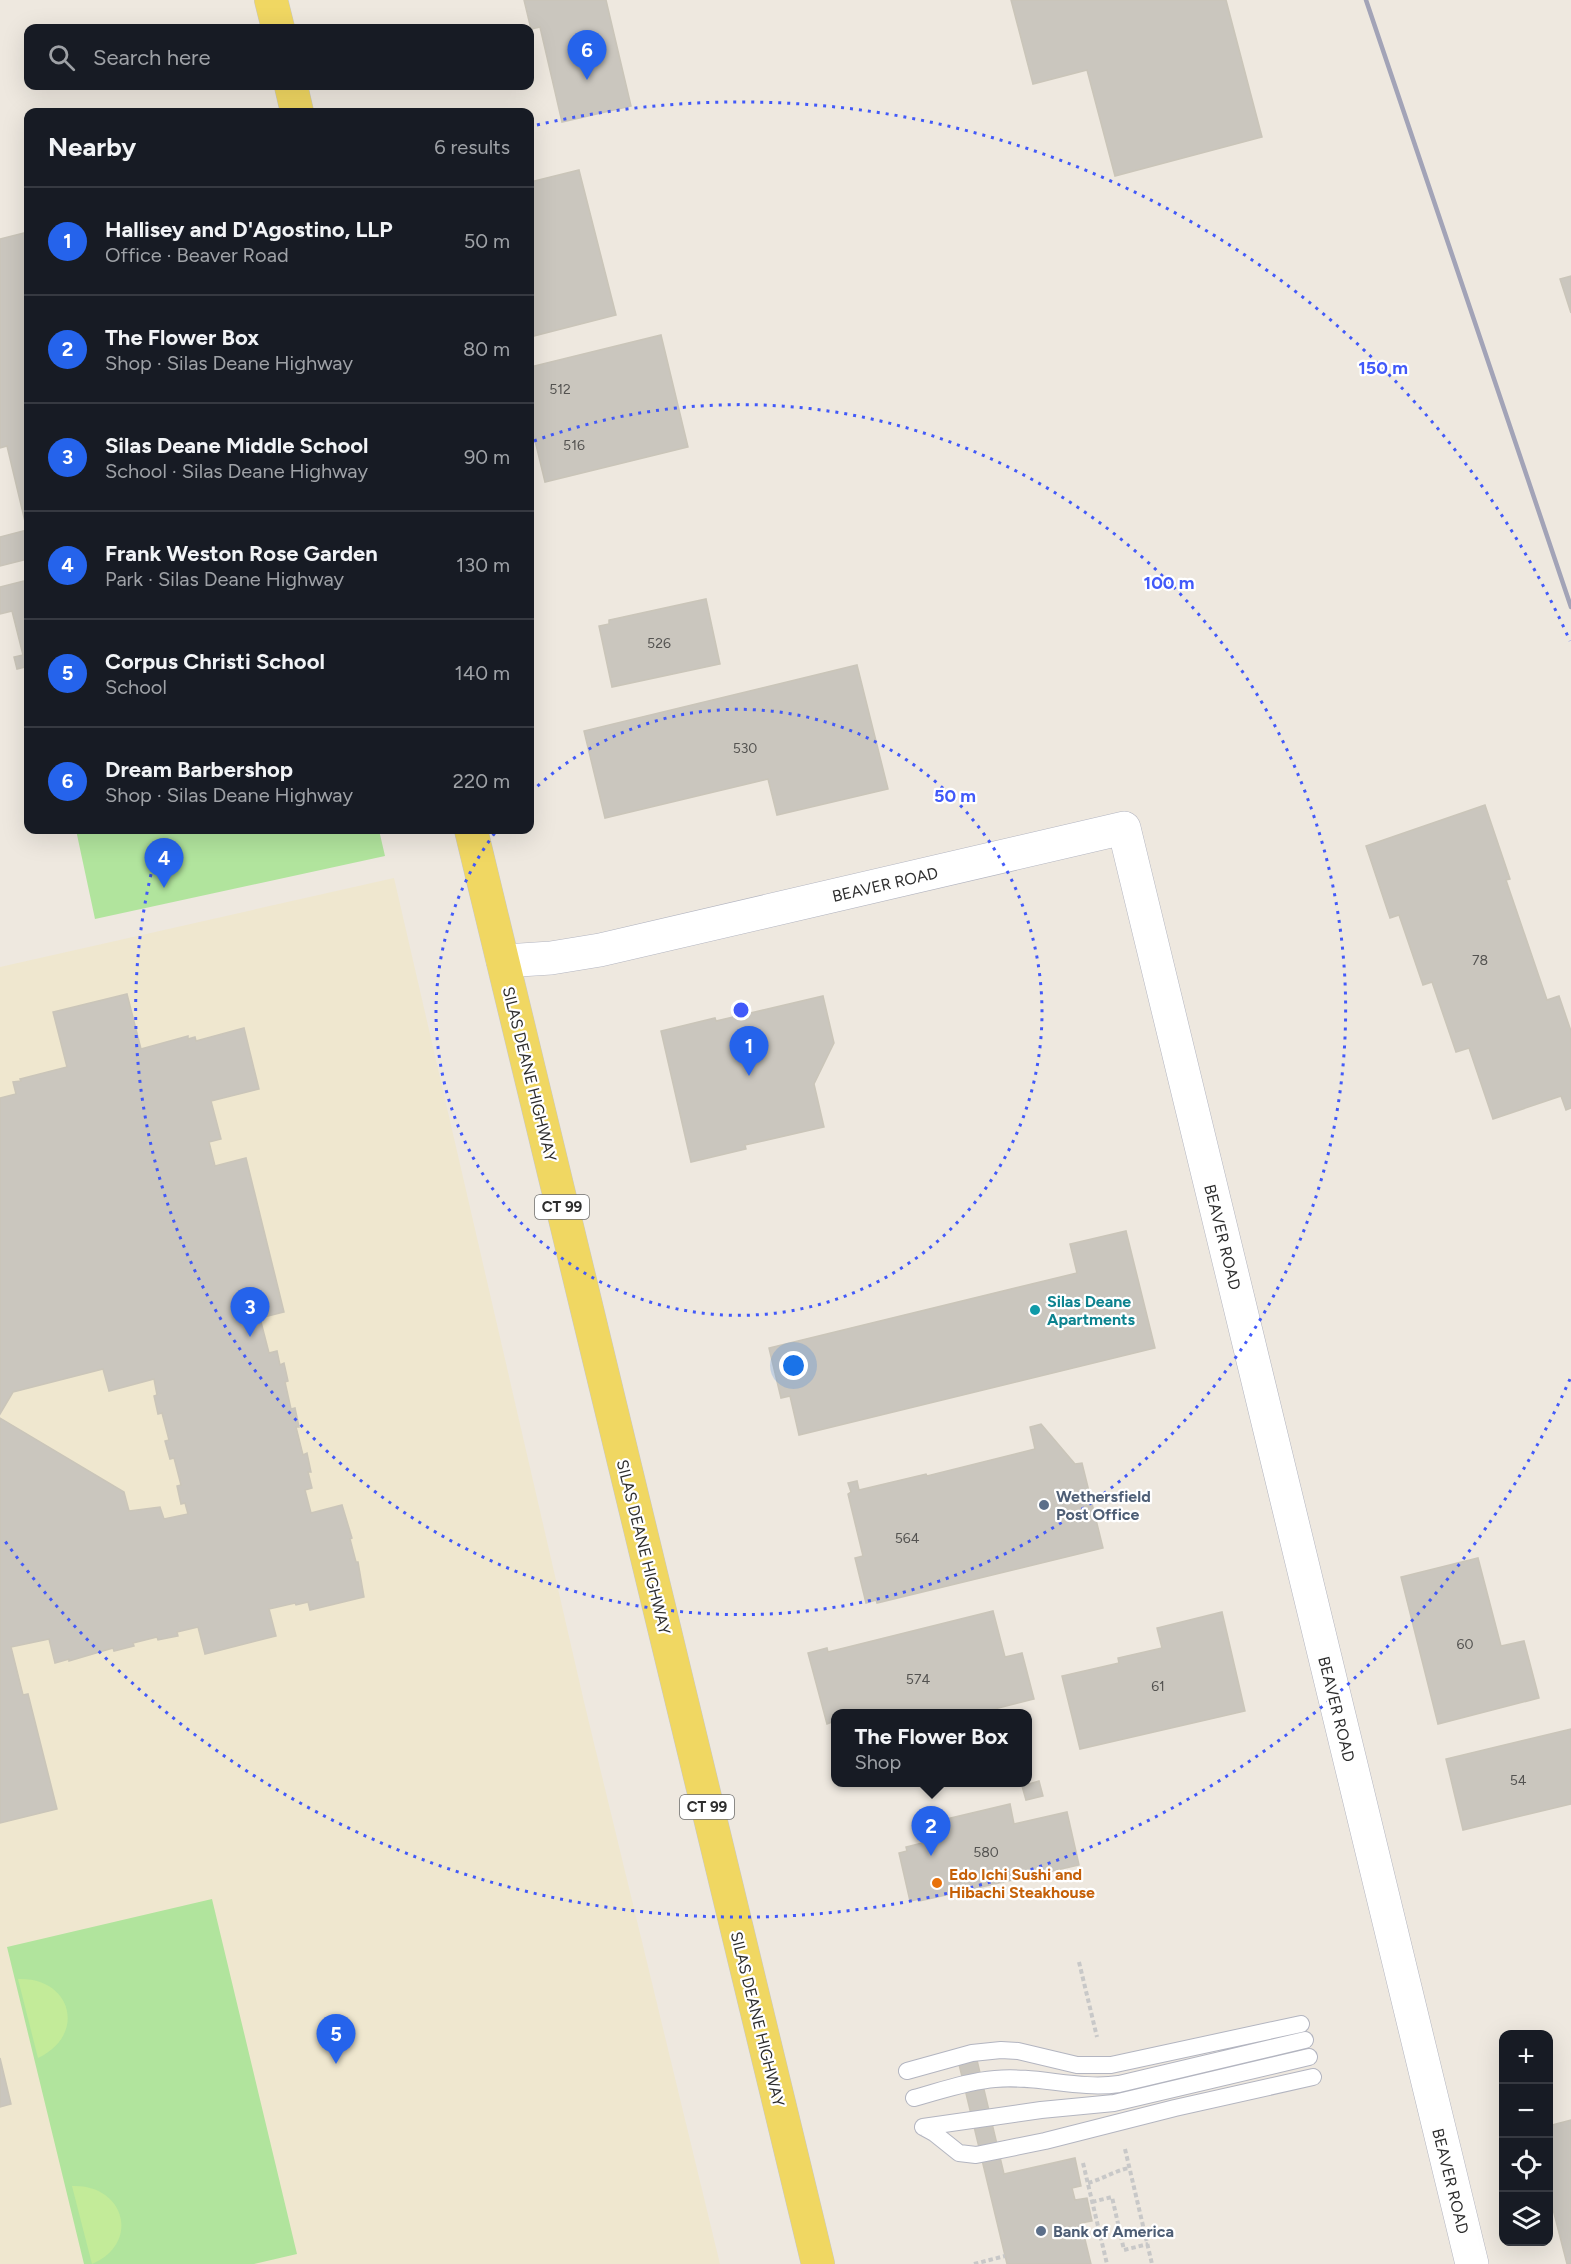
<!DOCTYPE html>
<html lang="en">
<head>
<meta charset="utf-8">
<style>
	:root { --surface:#171b24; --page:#242831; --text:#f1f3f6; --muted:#9ea1a6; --line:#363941; --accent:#2563eb }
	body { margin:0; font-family:Figtree,sans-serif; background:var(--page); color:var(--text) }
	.controls { position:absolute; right:18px; bottom:18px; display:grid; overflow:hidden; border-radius:12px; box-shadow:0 6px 24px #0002 }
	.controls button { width:54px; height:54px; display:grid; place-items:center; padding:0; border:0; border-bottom:2px solid var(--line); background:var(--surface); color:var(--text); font:30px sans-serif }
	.you { position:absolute; left:794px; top:1366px; width:21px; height:21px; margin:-15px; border:4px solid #fff; border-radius:50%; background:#1a73e8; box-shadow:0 0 0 9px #1a73e833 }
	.badge { display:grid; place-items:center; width:39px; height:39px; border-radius:50%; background:var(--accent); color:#fff; font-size:20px; font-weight:700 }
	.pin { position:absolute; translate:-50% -50px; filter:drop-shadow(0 2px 3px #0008) }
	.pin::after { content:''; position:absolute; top:32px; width:21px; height:18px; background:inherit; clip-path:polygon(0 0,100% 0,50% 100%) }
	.popup { position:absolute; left:831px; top:1709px; width:201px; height:78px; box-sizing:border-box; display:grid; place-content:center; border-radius:12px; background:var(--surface); filter:drop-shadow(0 2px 4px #0005); font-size:20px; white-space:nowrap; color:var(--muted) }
	.popup b { font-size:22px; color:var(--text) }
	.popup::after { content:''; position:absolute; left:50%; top:100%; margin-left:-12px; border:12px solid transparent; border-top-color:var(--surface) }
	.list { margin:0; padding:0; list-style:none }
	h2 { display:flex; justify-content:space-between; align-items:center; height:78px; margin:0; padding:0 24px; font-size:26px }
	h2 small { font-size:20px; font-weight:400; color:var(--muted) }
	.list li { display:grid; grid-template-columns:39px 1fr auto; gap:18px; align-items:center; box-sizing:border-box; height:108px; padding:0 24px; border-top:2px solid var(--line) }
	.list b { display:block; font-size:22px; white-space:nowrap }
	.list p { margin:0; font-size:20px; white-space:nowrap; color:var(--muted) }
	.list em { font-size:20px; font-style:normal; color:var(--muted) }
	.icon { flex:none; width:33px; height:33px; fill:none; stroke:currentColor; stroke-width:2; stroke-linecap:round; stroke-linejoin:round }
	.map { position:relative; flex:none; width:1571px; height:2264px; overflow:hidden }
	.search { position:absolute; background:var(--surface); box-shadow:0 6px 24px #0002; left:24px; top:24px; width:510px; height:66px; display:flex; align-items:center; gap:15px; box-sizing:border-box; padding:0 21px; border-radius:12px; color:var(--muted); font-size:22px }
	.panel { position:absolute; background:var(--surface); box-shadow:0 6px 24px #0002; left:24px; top:108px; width:510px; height:726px; border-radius:12px }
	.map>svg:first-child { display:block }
</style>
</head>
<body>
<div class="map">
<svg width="1571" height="2264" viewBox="0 0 1571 2264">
	<rect width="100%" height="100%" fill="#eee8df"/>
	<path fill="#efe7cf" d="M 394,878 L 585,1706 L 720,2264 L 0,2264 L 0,967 Z"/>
	<path fill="#b1e49d" d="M 76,830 L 379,830 L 385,856 L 95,919 Z
		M 212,1899 L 297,2254 L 254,2264 L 84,2264 L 7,1947 Z"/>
	<path fill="#c3eb99" d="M 18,1979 C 72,1977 87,2035 38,2058 Z
		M 72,2186 C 125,2184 141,2243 92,2264 Z"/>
	<path fill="#cac6be" stroke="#cac5b9" stroke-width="1.5" d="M 524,0 L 606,0 L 631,106 L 562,122 L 540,27 L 531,29 Z
		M 1011,0 L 1226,0 L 1262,137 L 1115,176 L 1087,70 L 1033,84 Z
		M 579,170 L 616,315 L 530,337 L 530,182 Z
		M 28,232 L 28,559 L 0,566 L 0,537 L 27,530 L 7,446 L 0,448 L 0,239 Z
		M 1571,276 L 1571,313 L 1560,279 Z
		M 661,335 L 688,447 L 545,482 L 530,420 L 530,367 Z
		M 28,580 L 28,679 L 25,667 L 17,669 L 14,657 L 23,655 L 12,611 L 0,614 L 0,587 Z
		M 706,599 L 720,664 L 612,687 L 599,626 L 609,624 L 609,620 Z
		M 857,665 L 888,789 L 777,815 L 768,779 L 605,818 L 584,731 Z
		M 1485,805 L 1510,879 L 1506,880 L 1547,1000 L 1559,996 L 1571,1031 L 1571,1108 L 1566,1110 L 1561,1096 L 1493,1119 L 1469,1048 L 1456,1052 L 1432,982 L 1423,985 L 1399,915 L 1390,918 L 1366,846 Z
		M 127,994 L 141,1049 L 188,1036 L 188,1039 L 195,1037 L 196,1041 L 244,1028 L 259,1089 L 211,1101 L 221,1139 L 209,1142 L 215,1166 L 246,1158 L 284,1312 L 260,1318 L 269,1353 L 277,1351 L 280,1365 L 284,1363 L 288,1381 L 285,1382 L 291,1409 L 295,1408 L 299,1427 L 296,1427 L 303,1455 L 307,1453 L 311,1472 L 308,1472 L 312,1488 L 305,1490 L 311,1513 L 342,1505 L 352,1538 L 350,1539 L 356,1562 L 358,1562 L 364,1597 L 310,1610 L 308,1602 L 296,1605 L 295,1603 L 269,1609 L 276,1636 L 205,1654 L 198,1627 L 177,1632 L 178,1636 L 158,1640 L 157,1637 L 133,1643 L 134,1646 L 114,1651 L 113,1648 L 69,1661 L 69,1659 L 55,1663 L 49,1639 L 11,1647 L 23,1695 L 28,1694 L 57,1809 L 0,1823 L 0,1418 L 124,1492 L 129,1511 L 160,1507 L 164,1519 L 188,1514 L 185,1503 L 181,1504 L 177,1486 L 181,1485 L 174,1458 L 170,1459 L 165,1441 L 169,1440 L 162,1413 L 158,1414 L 154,1396 L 157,1395 L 154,1379 L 109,1391 L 103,1369 L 13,1392 L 0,1414 L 0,1098 L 16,1094 L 13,1082 L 21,1081 L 20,1079 L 67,1067 L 53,1012 Z
		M 823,996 L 834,1043 L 814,1084 L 824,1127 L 745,1145 L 746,1149 L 691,1162 L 661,1031 L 715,1018 L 716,1021 Z
		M 1126,1231 L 1155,1348 L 799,1435 L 790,1396 L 781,1398 L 769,1348 L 1077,1273 L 1070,1244 Z
		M 1041,1424 L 1075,1464 L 1082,1463 L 1103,1548 L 877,1603 L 876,1600 L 866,1603 L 855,1558 L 863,1556 L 848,1494 L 851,1492 L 848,1483 L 857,1481 L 859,1490 L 926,1474 L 927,1476 L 1035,1449 L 1030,1427 Z
		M 1478,1558 L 1501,1646 L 1524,1641 L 1539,1698 L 1438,1724 L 1401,1577 Z
		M 993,1611 L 1005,1657 L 1022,1653 L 1034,1699 L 975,1714 L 835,1714 L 835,1733 L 832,1722 L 827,1724 L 808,1653 L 827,1648 L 828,1652 Z
		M 1222,1612 L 1245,1711 L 1080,1749 L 1062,1676 L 1119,1663 L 1118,1658 L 1162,1648 L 1157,1628 Z
		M 1571,1729 L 1571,1804 L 1463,1830 L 1446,1759 Z
		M 1039,1781 L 1043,1796 L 1026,1800 L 1022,1786 Z
		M 1010,1804 L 1014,1824 L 1067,1812 L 1079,1865 L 919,1901 L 919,1899 L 910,1901 L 899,1853 L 907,1851 L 906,1847 L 930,1841 L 927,1826 L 938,1821 Z
		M 976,2056 L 1004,2174 L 1075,2158 L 1081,2186 L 1072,2188 L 1075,2200 L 1087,2198 L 1092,2221 L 1081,2223 L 1091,2264 L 1007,2264 L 958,2060 Z
		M 0,2058 L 11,2104 L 0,2107 Z
		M 1571,2120 L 1571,2264 L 1567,2264 L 1548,2190 L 1548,2126 Z"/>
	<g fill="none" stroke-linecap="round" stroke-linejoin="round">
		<defs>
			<path id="service" d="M 907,2071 L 972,2053 L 1001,2050 L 1018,2051 L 1077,2065 L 1111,2065 L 1301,2024
				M 914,2098 C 940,2091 968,2081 995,2079 C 1037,2075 1078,2090 1119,2084 L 1305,2040
				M 923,2127 L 934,2133 L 959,2153 L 976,2155 L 1045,2141 L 1175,2108 L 1313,2077
				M 923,2127 L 1041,2110 L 1114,2103 L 1309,2057"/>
			<path id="minor" d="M 503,961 L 551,958 L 600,950 L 1124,828 L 1472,2264"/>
			<path id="primary" d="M 271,0 L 278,28
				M 291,86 L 297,112
				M 471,830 L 818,2264"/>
		</defs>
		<use href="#service" stroke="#b3b5c0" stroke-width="18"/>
		<use href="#minor" stroke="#b3b5c0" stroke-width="34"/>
		<use href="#primary" stroke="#c8c8c8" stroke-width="34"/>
		<path stroke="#c8c8c8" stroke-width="4" stroke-dasharray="4.5 3" stroke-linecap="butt" d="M 1079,1962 L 1097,2037
			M 1125,2149 L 1152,2264
			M 1083,2163 L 1107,2264
			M 1088,2183 C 1103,2179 1114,2171 1129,2168
			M 1092,2202 L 1112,2197 L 1124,2250 L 1148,2244
			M 974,2264 L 1005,2256"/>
		<use href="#service" stroke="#fff" stroke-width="16"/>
		<use href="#minor" stroke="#fff" stroke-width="33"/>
		<use href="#primary" stroke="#f0d762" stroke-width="33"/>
		<path stroke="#a2a3b7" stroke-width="4.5" d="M 1366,0 L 1571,607"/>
	</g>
	<g fill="none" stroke="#4159f9" stroke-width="3" stroke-dasharray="3 6">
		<path d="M531 792A303 303 0 1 1 497 830"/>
		<path d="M534 441A605 605 0 1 1 162 833"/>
		<path d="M1570 1379A908 908 0 0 1 2 1537M537 125A908 908 0 0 1 1570 641"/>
	</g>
	<circle fill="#0f9aa8" stroke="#fff" stroke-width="2" cx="1035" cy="1310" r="6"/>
	<g fill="#5c6f8a" stroke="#fff" stroke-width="2">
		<circle cx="1044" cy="1505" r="6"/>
		<circle cx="1041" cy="2231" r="6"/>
	</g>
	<circle fill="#e8710a" stroke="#fff" stroke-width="2" cx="937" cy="1883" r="6"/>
	<g text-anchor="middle" stroke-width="4.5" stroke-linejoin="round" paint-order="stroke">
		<g font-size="14" fill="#545351">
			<text x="560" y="394">512</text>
			<text x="574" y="450">516</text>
			<text x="659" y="648">526</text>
			<text x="745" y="753">530</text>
			<text x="1480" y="965">78</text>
			<text x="907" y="1543">564</text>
			<text x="1465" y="1649">60</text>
			<text x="918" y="1684">574</text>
			<text x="1158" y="1691">61</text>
			<text x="1518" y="1785">54</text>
			<text x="986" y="1857">580</text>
		</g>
		<g fill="#fff" stroke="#6c6c6c" stroke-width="1.5">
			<rect x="535" y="1195" width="54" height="24" rx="4.5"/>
			<rect x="680" y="1795" width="54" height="24" rx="4.5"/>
		</g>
		<g font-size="15" font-weight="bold" fill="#2d2d2d">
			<text x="562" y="1212">CT 99</text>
			<text x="707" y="1812">CT 99</text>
		</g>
		<g font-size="16" fill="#2d2d2d" stroke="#fff">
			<text transform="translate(885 884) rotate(-13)" y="6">BEAVER ROAD</text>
			<text transform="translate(530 1074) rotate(76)" y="6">SILAS DEANE HIGHWAY</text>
			<text transform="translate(1223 1237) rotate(76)" y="6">BEAVER ROAD</text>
			<text transform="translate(644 1547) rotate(76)" y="6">SILAS DEANE HIGHWAY</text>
			<text transform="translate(1337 1709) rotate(76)" y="6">BEAVER ROAD</text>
			<text transform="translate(758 2019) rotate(76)" y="6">SILAS DEANE HIGHWAY</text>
			<text transform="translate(1451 2181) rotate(76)" y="6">BEAVER ROAD</text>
		</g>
		<g font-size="16" font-weight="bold" fill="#0d838f" stroke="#fff" text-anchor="start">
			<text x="1047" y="1307">Silas Deane<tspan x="1047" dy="18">Apartments</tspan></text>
		</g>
		<g font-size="16" font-weight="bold" fill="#4e5e75" stroke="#fff" text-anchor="start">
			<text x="1056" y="1502">Wethersfield<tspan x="1056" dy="18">Post Office</tspan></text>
			<text x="1053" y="2237">Bank of America</text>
		</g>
		<g font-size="16" font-weight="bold" fill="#c56008" stroke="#fff" text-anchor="start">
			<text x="949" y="1880">Edo Ichi Sushi and<tspan x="949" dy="18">Hibachi Steakhouse</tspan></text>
		</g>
	</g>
	<circle cx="741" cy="1010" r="9" fill="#4159f9" stroke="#fff" stroke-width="3"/>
	<g font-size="18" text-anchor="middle" font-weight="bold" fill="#4159f9" stroke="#fff" stroke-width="4.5" stroke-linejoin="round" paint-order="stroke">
		<text x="1383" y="374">150 m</text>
		<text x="1169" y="589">100 m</text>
		<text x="955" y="802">50 m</text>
	</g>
</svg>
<div class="controls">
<button>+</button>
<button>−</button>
<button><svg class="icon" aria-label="locate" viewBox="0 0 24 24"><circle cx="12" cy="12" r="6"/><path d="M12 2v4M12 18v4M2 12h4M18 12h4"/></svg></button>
<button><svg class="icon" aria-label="layers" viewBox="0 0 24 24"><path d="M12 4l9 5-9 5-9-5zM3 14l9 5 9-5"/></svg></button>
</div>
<div class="you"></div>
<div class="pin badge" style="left:749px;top:1076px">1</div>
<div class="pin badge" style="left:931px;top:1856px">2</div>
<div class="popup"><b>The Flower Box</b>Shop</div>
<div class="pin badge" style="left:250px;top:1337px">3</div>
<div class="pin badge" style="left:164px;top:888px">4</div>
<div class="pin badge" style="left:336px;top:2064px">5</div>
<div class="pin badge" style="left:587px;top:80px">6</div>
<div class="search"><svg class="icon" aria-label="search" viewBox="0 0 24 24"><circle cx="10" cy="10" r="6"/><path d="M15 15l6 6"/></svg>Search here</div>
<section class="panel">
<h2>Nearby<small>6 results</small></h2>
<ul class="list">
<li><span class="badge">1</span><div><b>Hallisey and D'Agostino, LLP</b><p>Office · Beaver Road</p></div><em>50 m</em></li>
<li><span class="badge">2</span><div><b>The Flower Box</b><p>Shop · Silas Deane Highway</p></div><em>80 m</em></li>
<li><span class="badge">3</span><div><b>Silas Deane Middle School</b><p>School · Silas Deane Highway</p></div><em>90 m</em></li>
<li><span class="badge">4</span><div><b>Frank Weston Rose Garden</b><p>Park · Silas Deane Highway</p></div><em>130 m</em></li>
<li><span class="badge">5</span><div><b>Corpus Christi School</b><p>School</p></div><em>140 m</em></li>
<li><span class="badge">6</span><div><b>Dream Barbershop</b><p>Shop · Silas Deane Highway</p></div><em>220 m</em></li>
</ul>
</section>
</div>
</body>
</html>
